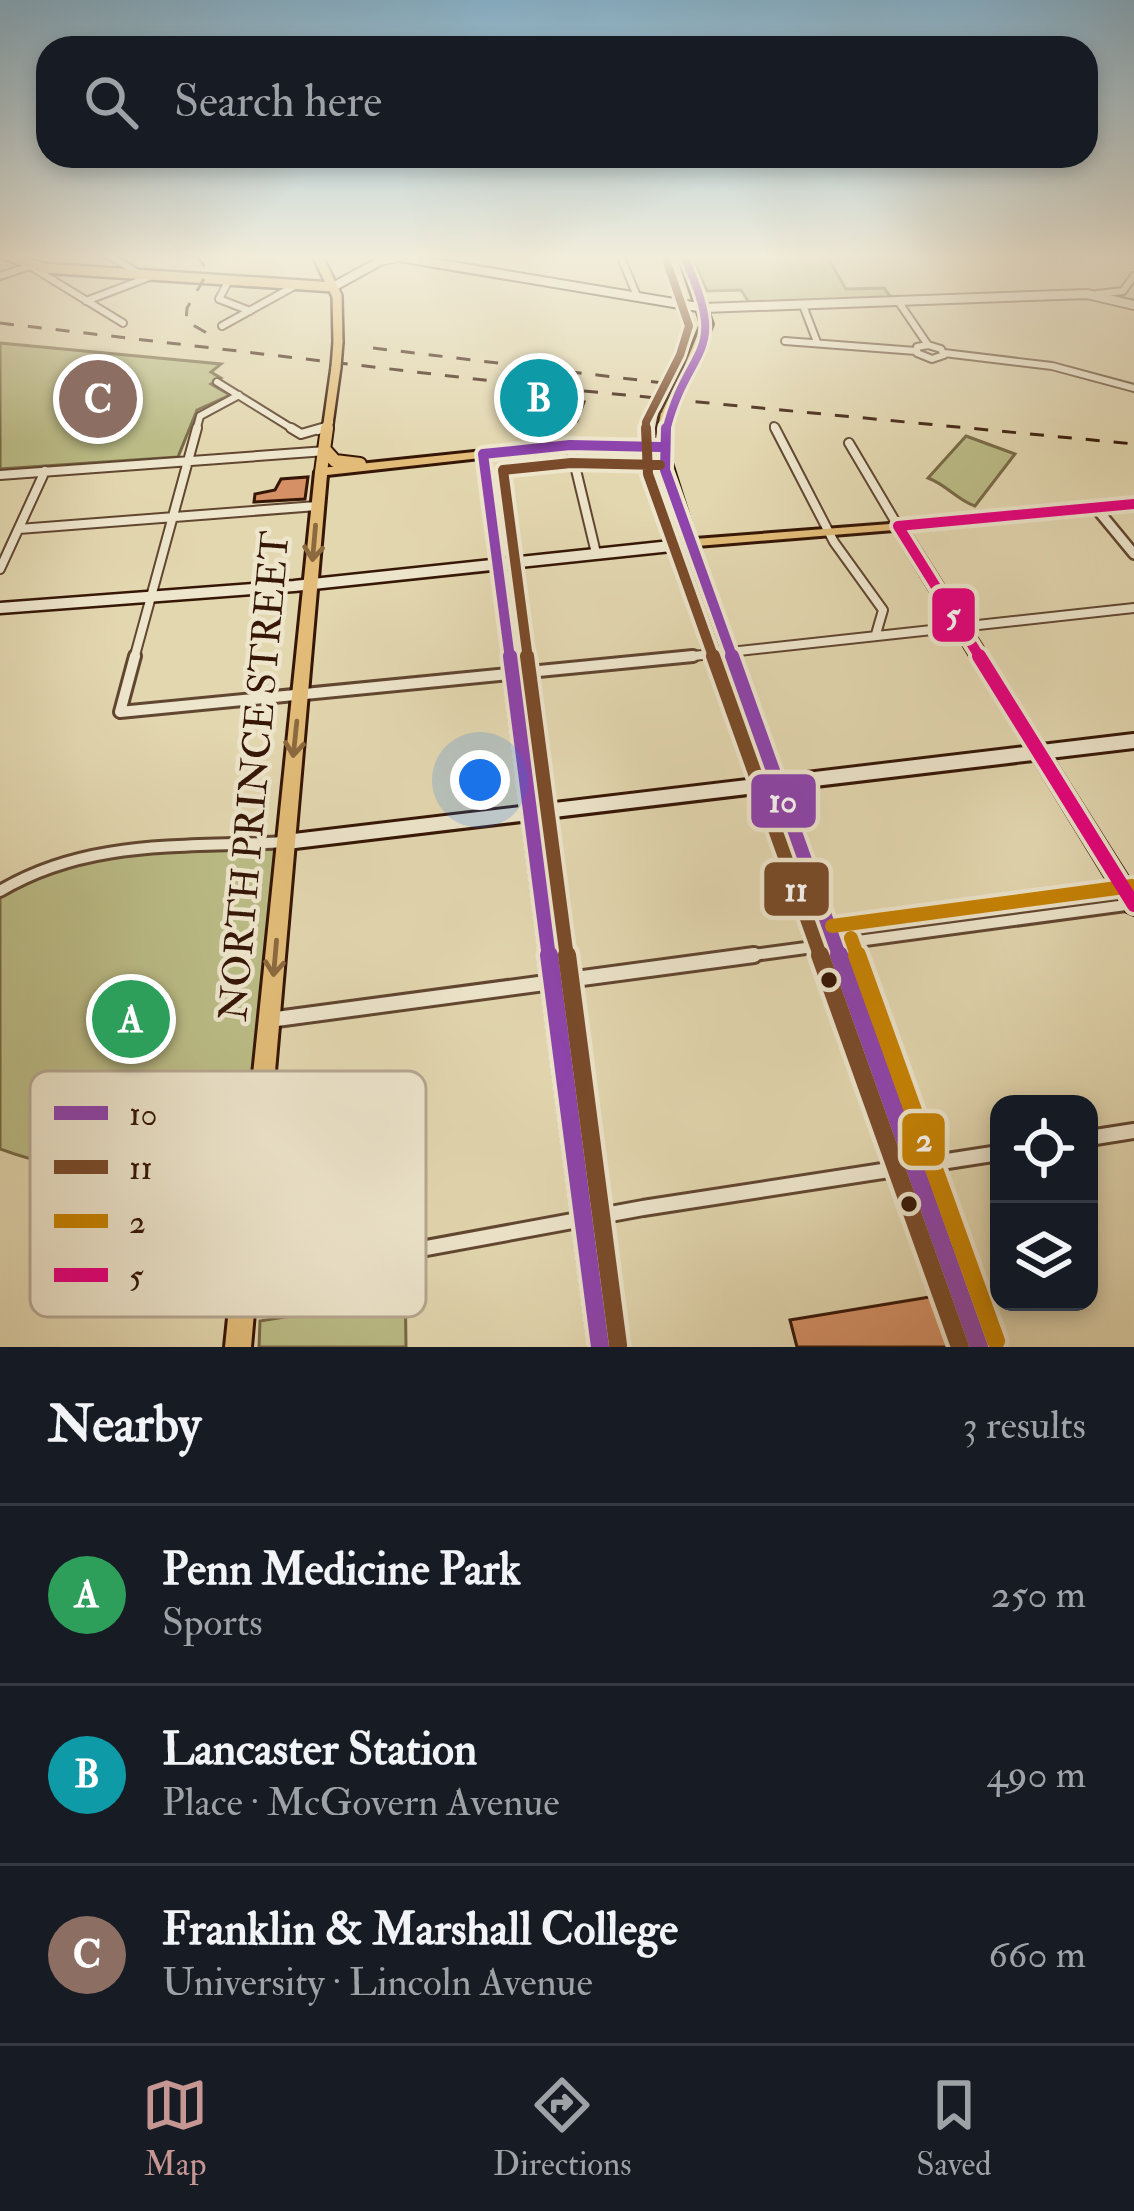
<!DOCTYPE html>
<html lang="en">
<head>
<meta charset="utf-8">
<style>
	:root { --surface:#171b24; --page:#20242c; --text:#f1f3f6; --muted:#9ea1a6; --line:#363941; --accent:#c59692 }
	body { margin:0; font-family:"IM FELL Double Pica",serif; background:var(--page); color:var(--text) }
	.controls { position:absolute; right:36px; bottom:36px; display:grid; overflow:hidden; border-radius:24px; box-shadow:0 6px 18px #0003 }
	.controls button { width:108px; height:108px; display:grid; place-items:center; padding:0; border:0; border-bottom:3px solid var(--line); background:var(--surface); color:var(--text); font:60px sans-serif }
	.you { position:absolute; left:480px; top:780px; width:42px; height:42px; margin:-30px; border:9px solid #fff; border-radius:50%; background:#1a73e8; box-shadow:0 0 0 18px #1a73e833 }
	.badge { display:grid; place-items:center; width:78px; height:78px; border-radius:50%; background:var(--accent); color:#fff; font-size:39px; font-weight:700 }
	.pin { position:absolute; translate:-50% -50%; border:6px solid #fff; box-shadow:0 3px 12px #0006 }
	.list { margin:0; padding:0; list-style:none }
	h2 { display:flex; justify-content:space-between; align-items:center; height:156px; margin:0; padding:0 48px; font-size:51px }
	h2 small { font-size:39px; font-weight:400; color:var(--muted) }
	.list li { display:grid; grid-template-columns:78px 1fr auto; gap:36px; align-items:center; box-sizing:border-box; height:180px; padding:0 48px; border-top:3px solid var(--line) }
	.list b { display:block; font-size:45px; white-space:nowrap }
	.list p { margin:0; font-size:39px; white-space:nowrap; color:var(--muted) }
	.list em { font-size:39px; font-style:normal; color:var(--muted) }
	.icon { flex:none; width:66px; height:66px; fill:none; stroke:currentColor; stroke-width:2; stroke-linecap:round; stroke-linejoin:round }
	.map { position:relative; flex:none; width:1134px; height:1347px; overflow:hidden }
	.search { position:absolute; background:var(--surface); box-shadow:0 6px 18px #0003; left:36px; right:36px; top:36px; height:132px; display:flex; align-items:center; gap:30px; box-sizing:border-box; padding:0 42px; border-radius:36px; color:var(--muted); font-size:45px }
	.sheet { height:696px; background:var(--surface) }
	nav { display:flex; justify-content:space-around; align-items:center; box-sizing:border-box; height:168px; border-top:3px solid var(--line); background:var(--surface); font-size:33px; color:var(--muted) }
	nav a { display:grid; justify-items:center; gap:6px }
	nav .on { color:var(--accent) }
	.map>svg:first-child { display:block }
</style>
</head>
<body>
<div class="map">
<svg width="1134" height="1347" viewBox="0 0 1134 1347">
	<rect width="100%" height="100%" fill="#e3d7b0"/>
	<filter id="stains"><feTurbulence type="fractalNoise" baseFrequency=".00167" numOctaves="4"/><feColorMatrix values="0 0 0 0 .2 0 0 0 0 .09 0 0 0 0 .02 0 0 0 .5 -.17"/></filter>
	<radialGradient id="worn" r=".72"><stop offset=".6" stop-color="#630" stop-opacity="0"/><stop offset="1" stop-color="#630" stop-opacity=".3"/></radialGradient>
	<path fill="#bbbc86" stroke="#786946" stroke-width="3" d="M 690,255 L 826,255 L 846,289 L 884,288 L 893,300 L 752,307 L 741,290 L 707,291 Z
		M 0,343 L 221,364 L 211,372 L 221,378 L 211,384 L 230,395 L 197,410 L 178,457 L 0,469 Z
		M 966,436 L 1015,454 L 975,506 C 957,500 947,485 928,478 Z
		M 278,849 L 249,1140 L 240,1143 L 236,1176 L 226,1183 L 208,1153 C 130,1169 77,1178 0,1149 L 0,897 C 78,844 187,853 278,849 Z
		M 405,1269 L 406,1347 L 259,1347 L 260,1321 L 346,1307 L 348,1279 Z"/>
	<path fill="#d59065" stroke="#361606" stroke-width="3" d="M 566,374 L 575,375 L 566,399 L 584,402 L 577,421 L 531,416 L 540,394 L 557,396 Z
		M 308,477 L 305,499 L 254,502 L 255,494 L 275,490 L 281,479 Z
		M 936,1296 L 953,1347 L 797,1347 L 790,1320 Z"/>
	<g fill="none" stroke-linecap="round" stroke-linejoin="round">
		<defs>
			<path id="minor-far3" d="M 109,255 L 141,275
				M 620,255 L 637,296
				M 0,276 L 30,266 L 123,323
				M 229,280 L 219,299 L 250,311
				M 1097,294 L 1123,291 L 1134,276
				M 86,301 L 152,276
				M 900,304 L 928,345
				M 804,308 L 817,342
				M 222,326 L 298,284
				M 785,341 L 916,351
				M 928,345 L 941,349 L 944,355 L 932,359 L 917,353 L 917,347 Z
				M 944,353 L 1052,366 L 1134,388
				M 217,382 L 296,431
				M 774,426 L 776,431
				M 196,431 L 200,416 L 239,395
				M 318,431 L 330,422"/>
			<path id="minor-far2" d="M 291,428 L 301,434 L 322,428
				M 775,428 L 834,542 L 883,610 L 876,634
				M 849,443 L 898,526
				M 570,445 L 596,553
				M 0,475 L 326,451
				M 19,529 L 317,506
				M 0,569 L 45,471
				M 134,659 L 197,428
				M 666,659 L 1134,608"/>
			<path id="minor-far1" d="M 135,656 L 120,712 L 693,656
				M 0,891 C 89,838 186,848 286,842
				M 731,958 L 1134,904"/>
			<path id="minor" d="M 269,1020 L 754,955
				M 1089,1138 L 1134,1131
				M 247,1281 L 643,1208 L 999,1153"/>
			<path id="tertiary-far1" d="M 704,308 L 1087,294 L 1134,305"/>
			<path id="tertiary" d="M 1096,508 L 1134,554
				M 898,526 L 1134,504"/>
			<path id="secondary-far3" d="M 333,287 L 380,261 L 399,257 L 704,308"/>
			<path id="secondary-far2" d="M 0,608 L 294,586 L 690,544 L 731,659"/>
			<path id="secondary-far1" d="M 730,656 L 839,958
				M 286,842 L 1134,741"/>
			<path id="secondary" d="M 838,955 L 979,1347"/>
			<path id="primary-far3" d="M 7,255 L 42,268 L 333,287
				M 317,255 L 337,296 L 338,342
				M 327,431 L 336,367"/>
			<path id="primary-far2" d="M 326,451 L 335,461 L 360,464
				M 483,454 L 510,659
				M 321,472 L 327,428"/>
			<path id="primary-far1" d="M 510,656 L 549,958"/>
			<path id="primary" d="M 549,955 L 600,1347"/>
			<path id="trunk" d="M 679,255 L 687,255 L 712,324 L 690,377 L 685,380 L 680,377 L 702,324 Z
				M 667,410 L 673,413 L 666,447 L 695,539 L 903,523 L 1134,888 L 1134,914 L 1127,911 L 894,530 L 685,547 L 655,450 L 570,448 L 327,475 L 251,1347 L 225,1347 L 315,472 L 321,468 L 570,442 L 655,443 L 661,413 Z"/>
		</defs>
		<use href="#minor-far3" stroke="#614630" stroke-width="10"/>
		<use href="#minor-far2" stroke="#614630" stroke-width="12"/>
		<use href="#minor-far1" stroke="#614630" stroke-width="16"/>
		<use href="#minor" stroke="#614630" stroke-width="20"/>
		<use href="#tertiary-far1" stroke="#614630" stroke-width="12"/>
		<use href="#tertiary" stroke="#614630" stroke-width="14"/>
		<use href="#secondary-far3" stroke="#361606" stroke-width="12"/>
		<use href="#secondary-far2" stroke="#361606" stroke-width="15"/>
		<use href="#secondary-far1" stroke="#361606" stroke-width="20"/>
		<use href="#secondary" stroke="#361606" stroke-width="24"/>
		<use href="#primary-far3" stroke="#361606" stroke-width="14"/>
		<use href="#primary-far2" stroke="#361606" stroke-width="16"/>
		<use href="#primary-far1" stroke="#361606" stroke-width="21"/>
		<use href="#primary" stroke="#361606" stroke-width="26"/>
		<use href="#trunk" stroke="#361606" stroke-width="6"/>
		<use href="#minor-far3" stroke="#ede5cc" stroke-width="6"/>
		<use href="#minor-far2" stroke="#ede5cc" stroke-width="8"/>
		<use href="#minor-far1" stroke="#ede5cc" stroke-width="10"/>
		<use href="#minor" stroke="#ede5cc" stroke-width="14"/>
		<use href="#tertiary-far1" stroke="#ede5cc" stroke-width="8"/>
		<use href="#tertiary" stroke="#ede5cc" stroke-width="9"/>
		<use href="#secondary-far3" stroke="#ede5cc" stroke-width="8"/>
		<use href="#secondary-far2" stroke="#ede5cc" stroke-width="10"/>
		<use href="#secondary-far1" stroke="#ede5cc" stroke-width="14"/>
		<use href="#secondary" stroke="#ede5cc" stroke-width="18"/>
		<use href="#primary-far3" stroke="#e2bc78" stroke-width="9"/>
		<use href="#primary-far2" stroke="#e2bc78" stroke-width="12"/>
		<use href="#primary-far1" stroke="#e2bc78" stroke-width="15"/>
		<use href="#primary" stroke="#e2bc78" stroke-width="20"/>
		<use href="#trunk" fill="#e2bc78" fill-rule="evenodd"/>
		<path stroke="#361606" stroke-width="3" stroke-dasharray="14 14" stroke-linecap="butt" d="M 197,255 L 208,272 L 187,308 L 186,321 L 217,339
			M 0,323 L 543,387 L 1134,444
			M 373,348 L 688,386"/>
		<defs>
			<path id="primary-bridge" d="M 336,367 L 338,342"/>
			<path id="trunk-bridge" d="M 667,413 L 685,377"/>
		</defs>
		<use href="#primary-bridge" stroke="#361606" stroke-width="14" stroke-linecap="butt"/>
		<use href="#trunk-bridge" stroke="#361606" stroke-width="15" stroke-linecap="butt"/>
		<use href="#primary-bridge" stroke="#e2bc78" stroke-width="9"/>
		<use href="#trunk-bridge" stroke="#e2bc78" stroke-width="10"/>
		<defs>
			<path id="bus-1-far3" d="M 666,431 C 688,342 732,359 683,255"/>
			<path id="bus-1-far2" d="M 666,428 L 665,470 L 733,659
				M 510,659 L 483,454 L 570,445 L 660,447"/>
			<path id="bus-1-far1" d="M 510,656 L 549,958
				M 732,656 L 840,958"/>
			<path id="bus-1" d="M 549,955 L 600,1347
				M 839,955 L 979,1347"/>
			<path id="bus-2-far3" d="M 646,431 L 646,422 L 680,355 L 689,326 L 667,262"/>
			<path id="bus-2-far2" d="M 646,428 L 648,474 L 714,659
				M 528,659 L 503,470 L 571,463 L 660,465"/>
			<path id="bus-2-far1" d="M 527,656 L 567,958
				M 713,656 L 821,958"/>
			<path id="bus-2" d="M 567,955 L 618,1345
				M 820,955 L 960,1347"/>
			<path id="bus-3-far1" d="M 832,926 L 1132,886
				M 851,938 L 858,958"/>
			<path id="bus-3" d="M 857,955 L 996,1341"/>
			<path id="bus-4-far1" d="M 981,659 L 898,526 L 1134,504"/>
			<path id="bus-4" d="M 979,656 L 1134,905"/>
		</defs>
		<use href="#bus-1-far3" stroke="#ede5cc" stroke-width="14"/>
		<use href="#bus-1-far2" stroke="#ede5cc" stroke-width="18"/>
		<use href="#bus-1-far1" stroke="#ede5cc" stroke-width="22"/>
		<use href="#bus-1" stroke="#ede5cc" stroke-width="27"/>
		<use href="#bus-2-far3" stroke="#ede5cc" stroke-width="14"/>
		<use href="#bus-2-far2" stroke="#ede5cc" stroke-width="18"/>
		<use href="#bus-2-far1" stroke="#ede5cc" stroke-width="22"/>
		<use href="#bus-2" stroke="#ede5cc" stroke-width="27"/>
		<use href="#bus-3-far1" stroke="#ede5cc" stroke-width="22"/>
		<use href="#bus-3" stroke="#ede5cc" stroke-width="27"/>
		<use href="#bus-4-far1" stroke="#ede5cc" stroke-width="18"/>
		<use href="#bus-4" stroke="#ede5cc" stroke-width="22"/>
		<use href="#bus-1-far3" stroke="#8e44ad" stroke-width="8"/>
		<use href="#bus-1-far2" stroke="#8e44ad" stroke-width="10"/>
		<use href="#bus-1-far1" stroke="#8e44ad" stroke-width="14"/>
		<use href="#bus-1" stroke="#8e44ad" stroke-width="18"/>
		<use href="#bus-2-far3" stroke="#7a4b2a" stroke-width="8"/>
		<use href="#bus-2-far2" stroke="#7a4b2a" stroke-width="10"/>
		<use href="#bus-2-far1" stroke="#7a4b2a" stroke-width="14"/>
		<use href="#bus-2" stroke="#7a4b2a" stroke-width="18"/>
		<use href="#bus-3-far1" stroke="#c78202" stroke-width="14"/>
		<use href="#bus-3" stroke="#c78202" stroke-width="18"/>
		<use href="#bus-4-far1" stroke="#e5007d" stroke-width="10"/>
		<use href="#bus-4" stroke="#e5007d" stroke-width="14"/>
	</g>
	<defs><path id="oneway-shaft" d="M-6 0H5M1.5-3L5.5 0L1.5 3" fill="none" stroke-width="1.6" stroke-linecap="round" stroke-linejoin="round" transform="scale(3)"/></defs>
	<g stroke="#8c693f">
		<use href="#oneway-shaft" transform="translate(314 543) rotate(95)"/>
		<use href="#oneway-shaft" transform="translate(295 739) rotate(96)"/>
		<use href="#oneway-shaft" transform="translate(275 958) rotate(95)"/>
	</g>
	<linearGradient id="sky" x2="0" y2="1"><stop stop-color="#87b6d2"/><stop offset="0.58" stop-color="#f2eddb"/><stop offset="1" stop-color="#f2eddb" stop-opacity="0"/></linearGradient>
	<rect width="1134" height="443" fill="url(#sky)"/>
	<g fill="#361606" stroke="#ede5cc" stroke-width="4.5">
		<circle cx="829" cy="980" r="10"/>
		<circle cx="909" cy="1204" r="10"/>
	</g>
	<g text-anchor="middle" stroke-width="9" stroke-linejoin="round" paint-order="stroke">
		<g font-size="39" fill="#361606" stroke="#ede5cc">
			<text transform="translate(253 776) rotate(-85)" y="14">NORTH PRINCE STREET</text>
		</g>
	</g>
	<rect x="30" y="1071" width="396" height="246" rx="18" fill="#ede5cc" stroke="#b6a791" stroke-width="3"/>
	<rect x="54" y="1106" width="54" height="14" fill="#8e44ad"/>
	<rect x="54" y="1160" width="54" height="14" fill="#7a4b2a"/>
	<rect x="54" y="1214" width="54" height="14" fill="#c78202"/>
	<rect x="54" y="1268" width="54" height="14" fill="#e5007d"/>
	<g font-size="33" fill="#361606">
		<text x="129" y="1125">10</text>
		<text x="129" y="1179">11</text>
		<text x="129" y="1233">2</text>
		<text x="129" y="1287">5</text>
	</g>
	<g stroke="#ede5cc" stroke-width="4.5">
		<rect x="930" y="586" width="47" height="58" rx="12" fill="#e5007d"/>
		<rect x="749" y="772" width="69" height="58" rx="12" fill="#8e44ad"/>
		<rect x="762" y="860" width="69" height="58" rx="12" fill="#7a4b2a"/>
		<rect x="900" y="1111" width="47" height="57" rx="12" fill="#c78202"/>
	</g>
	<g font-size="33" text-anchor="middle" font-weight="bold" fill="#fff">
		<text x="953" y="626">5</text>
		<text x="783" y="812">10</text>
		<text x="796" y="901">11</text>
		<text x="924" y="1151">2</text>
	</g>
	<rect width="100%" height="100%" filter="url(#stains)"/>
	<rect width="100%" height="100%" fill="url(#worn)"/>
</svg>
<div class="controls">
<button><svg class="icon" aria-label="locate" viewBox="0 0 24 24"><circle cx="12" cy="12" r="6"/><path d="M12 2v4M12 18v4M2 12h4M18 12h4"/></svg></button>
<button><svg class="icon" aria-label="layers" viewBox="0 0 24 24"><path d="M12 4l9 5-9 5-9-5zM3 14l9 5 9-5"/></svg></button>
</div>
<div class="you"></div>
<div class="pin badge" style="left:131px;top:1019px;background:#2e9e5b">A</div>
<div class="pin badge" style="left:539px;top:398px;background:#0f9aa8">B</div>
<div class="pin badge" style="left:98px;top:399px;background:#8d6e63">C</div>
<div class="search"><svg class="icon" aria-label="search" viewBox="0 0 24 24"><circle cx="10" cy="10" r="6"/><path d="M15 15l6 6"/></svg>Search here</div>
</div>
<section class="sheet">
<h2>Nearby<small>3 results</small></h2>
<ul class="list">
<li><span class="badge" style="background:#2e9e5b">A</span><div><b>Penn Medicine Park</b><p>Sports</p></div><em>250 m</em></li>
<li><span class="badge" style="background:#0f9aa8">B</span><div><b>Lancaster Station</b><p>Place · McGovern Avenue</p></div><em>490 m</em></li>
<li><span class="badge" style="background:#8d6e63">C</span><div><b>Franklin &amp; Marshall College</b><p>University · Lincoln Avenue</p></div><em>660 m</em></li>
</ul>
</section>
<nav>
<a class="on"><svg class="icon" aria-label="map" viewBox="0 0 24 24"><path d="M3 6l6-2 6 2 6-2v14l-6 2-6-2-6 2zM9 4v14M15 6v14"/></svg>Map</a>
<a><svg class="icon" aria-label="directions" viewBox="0 0 24 24"><path d="M12 3l9 9-9 9-9-9zM9 14v-3h6M13 9l2 2-2 2"/></svg>Directions</a>
<a><svg class="icon" aria-label="saved" viewBox="0 0 24 24"><path d="M7 4h10v16l-5-4-5 4z"/></svg>Saved</a>
</nav>
</body>
</html>
